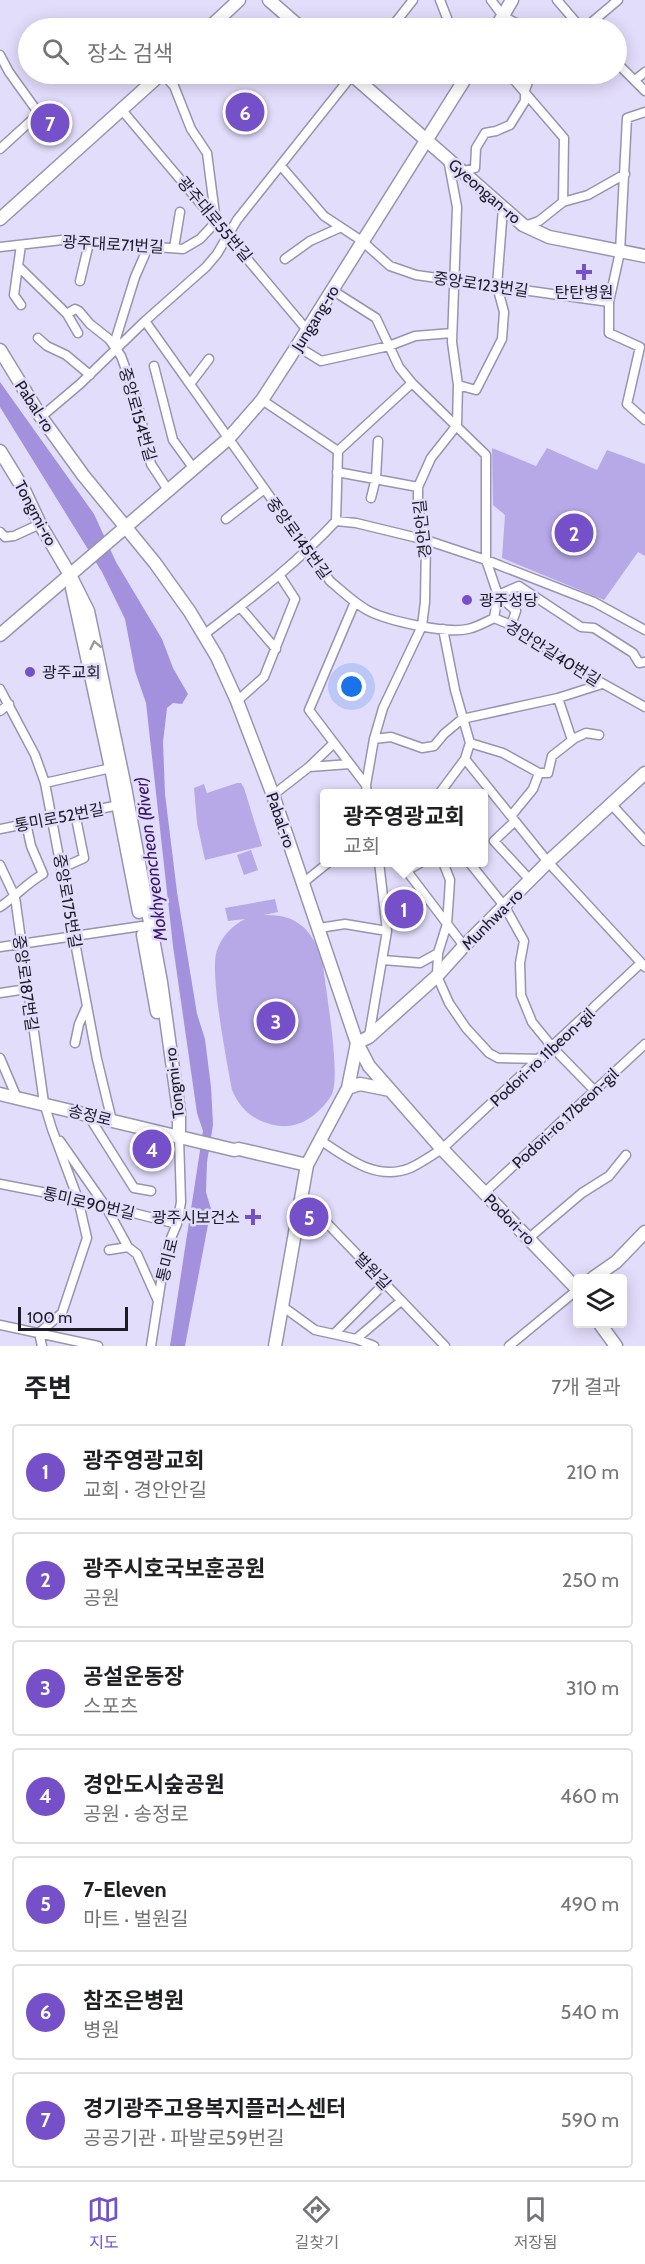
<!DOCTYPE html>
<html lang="ko">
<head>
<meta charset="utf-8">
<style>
	:root { --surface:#fff; --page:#f2f2f2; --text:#202124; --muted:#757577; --line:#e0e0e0; --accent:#7650c9 }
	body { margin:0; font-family:Cabin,"Noto Sans KR",sans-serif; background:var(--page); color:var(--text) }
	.controls { position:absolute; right:18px; bottom:18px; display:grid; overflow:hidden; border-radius:6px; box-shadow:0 3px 15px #0003 }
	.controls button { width:54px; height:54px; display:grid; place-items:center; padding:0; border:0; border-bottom:2px solid var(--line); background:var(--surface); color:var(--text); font:30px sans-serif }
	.scale { position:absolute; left:18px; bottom:15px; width:110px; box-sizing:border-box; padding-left:6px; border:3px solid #1c1a25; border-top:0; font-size:16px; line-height:21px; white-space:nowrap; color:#1c1a25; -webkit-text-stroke:4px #e3ddfc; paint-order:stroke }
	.you { position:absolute; left:352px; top:687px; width:21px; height:21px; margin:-15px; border:4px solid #fff; border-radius:50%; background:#1a73e8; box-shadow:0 0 0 9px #1a73e833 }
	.badge { display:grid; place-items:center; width:39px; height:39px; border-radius:50%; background:var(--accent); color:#fff; font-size:20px; font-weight:700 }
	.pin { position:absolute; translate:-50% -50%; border:3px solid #fff; box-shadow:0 2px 6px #0006 }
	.popup { position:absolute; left:320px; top:789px; width:168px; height:78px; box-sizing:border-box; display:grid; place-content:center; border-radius:6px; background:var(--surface); filter:drop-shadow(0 2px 4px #0005); font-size:20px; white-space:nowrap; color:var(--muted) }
	.popup b { font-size:22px; color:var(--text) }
	.popup::after { content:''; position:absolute; left:50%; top:100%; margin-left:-12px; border:12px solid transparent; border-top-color:var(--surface) }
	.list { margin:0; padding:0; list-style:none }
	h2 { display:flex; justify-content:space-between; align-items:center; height:78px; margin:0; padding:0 24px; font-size:26px }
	h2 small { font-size:20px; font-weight:400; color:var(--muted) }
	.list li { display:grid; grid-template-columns:39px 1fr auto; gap:18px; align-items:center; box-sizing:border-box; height:96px; margin:0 12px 12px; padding:0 12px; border:2px solid var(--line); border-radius:6px }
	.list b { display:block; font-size:22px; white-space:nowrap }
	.list p { margin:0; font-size:20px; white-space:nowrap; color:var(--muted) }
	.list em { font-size:20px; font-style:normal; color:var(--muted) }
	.icon { flex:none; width:33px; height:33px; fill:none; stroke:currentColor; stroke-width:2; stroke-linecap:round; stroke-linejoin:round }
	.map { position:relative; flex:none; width:645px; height:1346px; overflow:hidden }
	.search { position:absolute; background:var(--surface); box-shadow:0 3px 15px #0003; left:18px; right:18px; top:18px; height:66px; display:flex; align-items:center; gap:15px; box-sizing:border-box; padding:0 21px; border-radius:33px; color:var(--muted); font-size:22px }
	.sheet { height:834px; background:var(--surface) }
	nav { display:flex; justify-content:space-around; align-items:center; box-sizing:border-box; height:84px; border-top:2px solid var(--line); background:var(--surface); font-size:16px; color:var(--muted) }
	nav a { display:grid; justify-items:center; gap:3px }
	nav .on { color:var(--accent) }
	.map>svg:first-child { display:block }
</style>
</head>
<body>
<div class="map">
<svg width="645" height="1346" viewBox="0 0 645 1346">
	<rect width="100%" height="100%" fill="#e3ddfc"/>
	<path fill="#b7a9e8" d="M 492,448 L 536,466 L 547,448 L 597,470 L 607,450 L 645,464 L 645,556 L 638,552 L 604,600 L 502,558 L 505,515 L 493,505 Z
		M 237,783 L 241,783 L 244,788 L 262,846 L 205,860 L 197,823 L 194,788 L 204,784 L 207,793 Z
		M 251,850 L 258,870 L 244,875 L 237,855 Z
		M 275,899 L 278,912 L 264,915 C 297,914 311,929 322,958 C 325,986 341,1073 332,1094 C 328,1102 320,1110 314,1115 C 304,1123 292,1127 280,1126 C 256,1123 241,1111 232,1090 C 227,1062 209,972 217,950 C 222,936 233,925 245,919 L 228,921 L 225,908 Z
		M 136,1136 C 159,1141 169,1139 166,1167 L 155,1165 L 138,1153 Z"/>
	<path fill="#a391dd" d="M 0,382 L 94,514 L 116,562 L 162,639 L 173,668 L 188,694 L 182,704 L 173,703 L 167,708 L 163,742 L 165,794 L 177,892 L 197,1014 L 205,1039 L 211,1087 L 213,1125 L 207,1162 L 206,1192 L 211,1209 L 185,1346 L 170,1346 L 203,1131 L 197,1113 L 173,946 L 146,703 L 135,671 L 125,619 L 102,572 L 0,407 Z"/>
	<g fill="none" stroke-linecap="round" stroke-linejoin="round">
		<defs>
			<path id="street" d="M 440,0 L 447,18 L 447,28
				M 491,0 L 503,16 L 525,28
				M 557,0 L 581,28
				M 391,28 L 413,0
				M 585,28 L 618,0
				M 0,55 L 9,72 L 37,111 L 34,118 L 0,149
				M 616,62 L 645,91
				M 509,74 L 564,138 L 563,202
				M 635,80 L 645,72
				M 121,109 L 307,330
				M 645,112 L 627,118 L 620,252 L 609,302 L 609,333 L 640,347 L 627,404 L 645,420
				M 281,166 L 324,216 L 362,241 L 390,266 L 416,275 L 609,302
				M 464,171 L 475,168 L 476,148 L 485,133 L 496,131 L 510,125 L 525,101 L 525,90 L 531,74
				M 525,226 L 539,221 L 563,202 L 588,195 L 625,174
				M 21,245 L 18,266 L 67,314 L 75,309 L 79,311 L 90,324 L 109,339 L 121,356 L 136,397 L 151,464 L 168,490
				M 0,247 L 62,240 L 183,249 L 200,239 L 216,222 L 207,153 L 191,129 L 174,86 L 163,74
				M 174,248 L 180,212
				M 285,259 L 310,241 L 339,228
				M 18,266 L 14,295 L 21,305
				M 80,281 L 89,243
				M 332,290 L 376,318 L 399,367 L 412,383 L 486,455 L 486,560 L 498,595 L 516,611 L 511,625
				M 67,314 L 78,333
				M 145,321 L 330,581 C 342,591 353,602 367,610 C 387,621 447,634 468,629 C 477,627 486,622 494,618 L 511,625 L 584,673 L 645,707
				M 38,338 L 47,346 L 66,355 L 90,375
				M 297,346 L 321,361 L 389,346 L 415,336 L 452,333
				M 117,348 L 116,338 L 135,277 L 149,245
				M 154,366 L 173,440 L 194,469
				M 190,384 L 209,359
				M 458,385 L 476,390 L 502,339 L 504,312 L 497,286 L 503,208
				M 262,400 L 338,451 L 336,521
				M 41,417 L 80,384 L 145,321 L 206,267 L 217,254 L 237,220 L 353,74
				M 338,451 L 412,383
				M 337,472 L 418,487
				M 371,498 L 376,478 L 378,441
				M 226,519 L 263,490
				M 0,532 L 5,537 L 14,536 L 40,524
				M 355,602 L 309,710 L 366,785
				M 240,607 L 276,649
				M 494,618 L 498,595 L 519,586 L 581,627 L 594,628 L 633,653 L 639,663 L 645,662
				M 205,634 C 251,598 296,564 336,521 L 356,523 L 426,540 L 486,560 L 594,602 L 645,630
				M 0,689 L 35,755 L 45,783 L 97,1059 L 112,1121
				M 558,698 L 572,740
				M 237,701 L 264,677 L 295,599 L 280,576
				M 0,711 L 9,704
				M 374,739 L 391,737 L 422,748 L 434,746 L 444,734 L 462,719 L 558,698 L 602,684
				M 470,743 L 503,753 L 539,773 L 533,789 L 511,816
				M 465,759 L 548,862 L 645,967
				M 309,767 L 334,743
				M 539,773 L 548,773 L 552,756 L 575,738 L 586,733 L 599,735
				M 45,783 L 111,768
				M 367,794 L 366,785 L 374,739 L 383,708 L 422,626 L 425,602 L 426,540 L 418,508 L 418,487 L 431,458 L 457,425 L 458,385 L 452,342 L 457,207 L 448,159
				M 439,794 L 465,759 L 470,743 L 455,690 L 443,629
				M 273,795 L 309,767 L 350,764
				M 612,805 L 645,841
				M 515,821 L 494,841 L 531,881
				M 0,829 L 119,805
				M 400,862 L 464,946
				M 443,862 L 450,880 L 449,896 L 447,924 L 438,953 L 437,976 L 449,1003 L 466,1028 L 489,1053 L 498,1058 L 541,1059
				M 469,862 L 505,907 L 524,941 L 520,963 L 521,995 L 532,1022 L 553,1048 L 595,1091
				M 0,865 L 15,897 L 44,1103 L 52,1129 L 78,1199 L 87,1238 L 62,1313 L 39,1333 L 42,1346
				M 62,868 L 84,858 L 75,813
				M 406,871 L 422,862
				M 303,883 L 329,862
				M 0,907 C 15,897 27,883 43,874 L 31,846 L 26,823
				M 319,928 L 345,924 L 387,931
				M 0,947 L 142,926
				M 383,960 L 420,963 L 438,953
				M 0,993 L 27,989
				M 369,1036 L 387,931 L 379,862
				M 75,1043 L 79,1024 L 87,1006
				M 0,1058 L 17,1098
				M 88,1115 L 134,1188 L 151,1191
				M 320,1140 C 346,1157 376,1182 410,1168 C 421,1163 432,1155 442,1149 L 641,963
				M 60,1141 L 106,1207 L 128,1247 L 137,1254 L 158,1301
				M 0,1184 L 78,1199 L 177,1224
				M 484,1193 L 645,1044
				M 301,1196 L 445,1346
				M 529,1238 L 582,1193 L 609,1176 L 626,1155
				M 109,1250 L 128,1247
				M 282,1306 L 315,1330 L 356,1339 L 374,1346
				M 0,1325 L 98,1346
				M 334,1334 L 385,1283
				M 356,1339 L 401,1301
				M 151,1346 L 166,1250 L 177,1224 L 181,1202 L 179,1137
				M 509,1346 L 577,1290"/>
			<path id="secondary" d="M 269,0 L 301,28
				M 209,28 L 239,0
				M 496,28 L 512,0
				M 351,74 L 523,225 L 549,237 L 645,256
				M 0,219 L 161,74
				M 0,350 L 41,417 L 83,475 L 155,563 L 190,612 L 217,657 L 237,701 L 273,795 L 357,1043 L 348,1088 L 307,1165 L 275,1346
				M 0,451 L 24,490 L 40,524 L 70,575 L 88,611 L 125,787 L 161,982 L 179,1112 L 179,1137
				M 72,588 L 111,768 L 139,912
				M 0,635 L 228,439 L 262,400 L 297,346 L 468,74
				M 143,935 L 157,1012
				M 357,1043 L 369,1037 L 437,976 L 464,946 L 548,862 L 645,773
				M 357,1043 L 369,1066 L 442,1149 L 578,1290
				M 348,1088 L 360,1084 L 390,1090
				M 0,1094 L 234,1150 L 239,1149 L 307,1165
				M 593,1278 L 616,1262 L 645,1232
				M 600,1324 L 616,1346"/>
		</defs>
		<use href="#street" stroke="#9893b0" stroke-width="11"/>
		<use href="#secondary" stroke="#9893b0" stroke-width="15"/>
		<use href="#street" stroke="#fff" stroke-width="8"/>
		<use href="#secondary" stroke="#fff" stroke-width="12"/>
	</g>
	<defs><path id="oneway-chevron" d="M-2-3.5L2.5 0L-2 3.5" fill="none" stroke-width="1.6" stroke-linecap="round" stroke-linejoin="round" transform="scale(1.5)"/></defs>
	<use stroke="#99989d" href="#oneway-chevron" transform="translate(95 645) rotate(-102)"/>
	<g fill="#7650c9" stroke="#e3ddfc" stroke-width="2">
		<path d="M581 263h6v6h6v6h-6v6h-6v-6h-6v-6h6z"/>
		<circle cx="467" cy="600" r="6"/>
		<circle cx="30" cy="672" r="6"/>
		<path d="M250 1208h6v6h6v6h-6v6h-6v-6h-6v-6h6z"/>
	</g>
	<g text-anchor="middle" stroke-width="5" stroke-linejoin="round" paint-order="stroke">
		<g font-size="16" fill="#1c1a25" stroke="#e3ddfc">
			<text transform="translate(485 191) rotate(41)" y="6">Gyeongan-ro</text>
			<text transform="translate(215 219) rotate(50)" y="6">광주대로55번길</text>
			<text transform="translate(113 244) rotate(3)" y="6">광주대로71번길</text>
			<text transform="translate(481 284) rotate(8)" y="6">중앙로123번길</text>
			<text transform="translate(315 318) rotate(-58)" y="6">Jungang-ro</text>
			<text transform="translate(35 406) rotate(57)" y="6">Pabal-ro</text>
			<text transform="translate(138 414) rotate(74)" y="6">중앙로154번길</text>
			<text transform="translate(36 513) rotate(62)" y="6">Tongmi-ro</text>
			<text transform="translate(422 529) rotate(-96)" y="6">경안안길</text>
			<text transform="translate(299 538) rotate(54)" y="6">중앙로145번길</text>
			<text transform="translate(553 653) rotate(32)" y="6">경안안길40번길</text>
			<text transform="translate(59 817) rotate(-11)" y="6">통미로52번길</text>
			<text transform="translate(281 820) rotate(71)" y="6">Pabal-ro</text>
			<text transform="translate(68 901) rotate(80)" y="6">중앙로175번길</text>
			<text transform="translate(492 919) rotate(-45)" y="6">Munhwa-ro</text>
			<text transform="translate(26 983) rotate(82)" y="6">중앙로187번길</text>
			<text transform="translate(542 1057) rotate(-43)" y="6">Podori-ro 11beon-gil</text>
			<text transform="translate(174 1083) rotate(-97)" y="6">Tongmi-ro</text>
			<text transform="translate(90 1115) rotate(14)" y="6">송정로</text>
			<text transform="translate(565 1118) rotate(-43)" y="6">Podori-ro 17beon-gil</text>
			<text transform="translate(89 1203) rotate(13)" y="6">통미로90번길</text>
			<text transform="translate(510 1219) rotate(45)" y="6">Podori-ro</text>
			<text transform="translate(167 1260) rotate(-76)" y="6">통미로</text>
			<text transform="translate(373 1271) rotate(46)" y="6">벌원길</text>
		</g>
		<g font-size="16" fill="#1c1a25" stroke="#e3ddfc" text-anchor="start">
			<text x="584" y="298" text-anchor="middle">탄탄병원</text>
			<text x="479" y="606">광주성당</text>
			<text x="42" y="678">광주교회</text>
			<text x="240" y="1223" text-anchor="end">광주시보건소</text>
		</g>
		<g font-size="18" font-style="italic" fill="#38156e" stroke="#e3ddfc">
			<text transform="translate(151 859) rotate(-97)" y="6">Mokhyeoncheon (River)</text>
		</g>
	</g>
</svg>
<div class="controls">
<button><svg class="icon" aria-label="layers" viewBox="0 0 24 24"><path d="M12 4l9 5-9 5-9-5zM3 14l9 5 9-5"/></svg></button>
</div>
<div class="scale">100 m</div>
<div class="you"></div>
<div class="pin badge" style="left:404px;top:909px">1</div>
<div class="popup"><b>광주영광교회</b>교회</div>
<div class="pin badge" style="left:574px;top:533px">2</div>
<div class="pin badge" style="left:276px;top:1021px">3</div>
<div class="pin badge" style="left:152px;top:1149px">4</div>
<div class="pin badge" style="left:309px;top:1217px">5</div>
<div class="pin badge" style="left:245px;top:112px">6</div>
<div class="pin badge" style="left:50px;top:123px">7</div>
<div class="search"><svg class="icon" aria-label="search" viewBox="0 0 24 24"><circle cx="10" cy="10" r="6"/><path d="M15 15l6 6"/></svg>장소 검색</div>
</div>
<section class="sheet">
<h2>주변<small>7개 결과</small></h2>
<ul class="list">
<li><span class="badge">1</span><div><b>광주영광교회</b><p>교회 · 경안안길</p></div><em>210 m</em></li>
<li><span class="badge">2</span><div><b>광주시호국보훈공원</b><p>공원</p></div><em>250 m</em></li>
<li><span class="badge">3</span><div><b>공설운동장</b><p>스포츠</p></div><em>310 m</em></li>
<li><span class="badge">4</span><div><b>경안도시숲공원</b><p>공원 · 송정로</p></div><em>460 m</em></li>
<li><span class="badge">5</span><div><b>7-Eleven</b><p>마트 · 벌원길</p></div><em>490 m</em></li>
<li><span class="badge">6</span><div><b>참조은병원</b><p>병원</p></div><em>540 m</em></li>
<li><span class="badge">7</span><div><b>경기광주고용복지플러스센터</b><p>공공기관 · 파발로59번길</p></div><em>590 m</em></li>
</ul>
</section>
<nav>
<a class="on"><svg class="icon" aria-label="map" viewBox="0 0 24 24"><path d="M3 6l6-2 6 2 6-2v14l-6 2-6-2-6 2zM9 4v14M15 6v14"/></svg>지도</a>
<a><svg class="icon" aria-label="directions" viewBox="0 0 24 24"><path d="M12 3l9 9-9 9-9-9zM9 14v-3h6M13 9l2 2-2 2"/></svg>길찾기</a>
<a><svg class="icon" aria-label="saved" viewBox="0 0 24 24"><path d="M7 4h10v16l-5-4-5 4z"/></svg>저장됨</a>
</nav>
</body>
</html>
